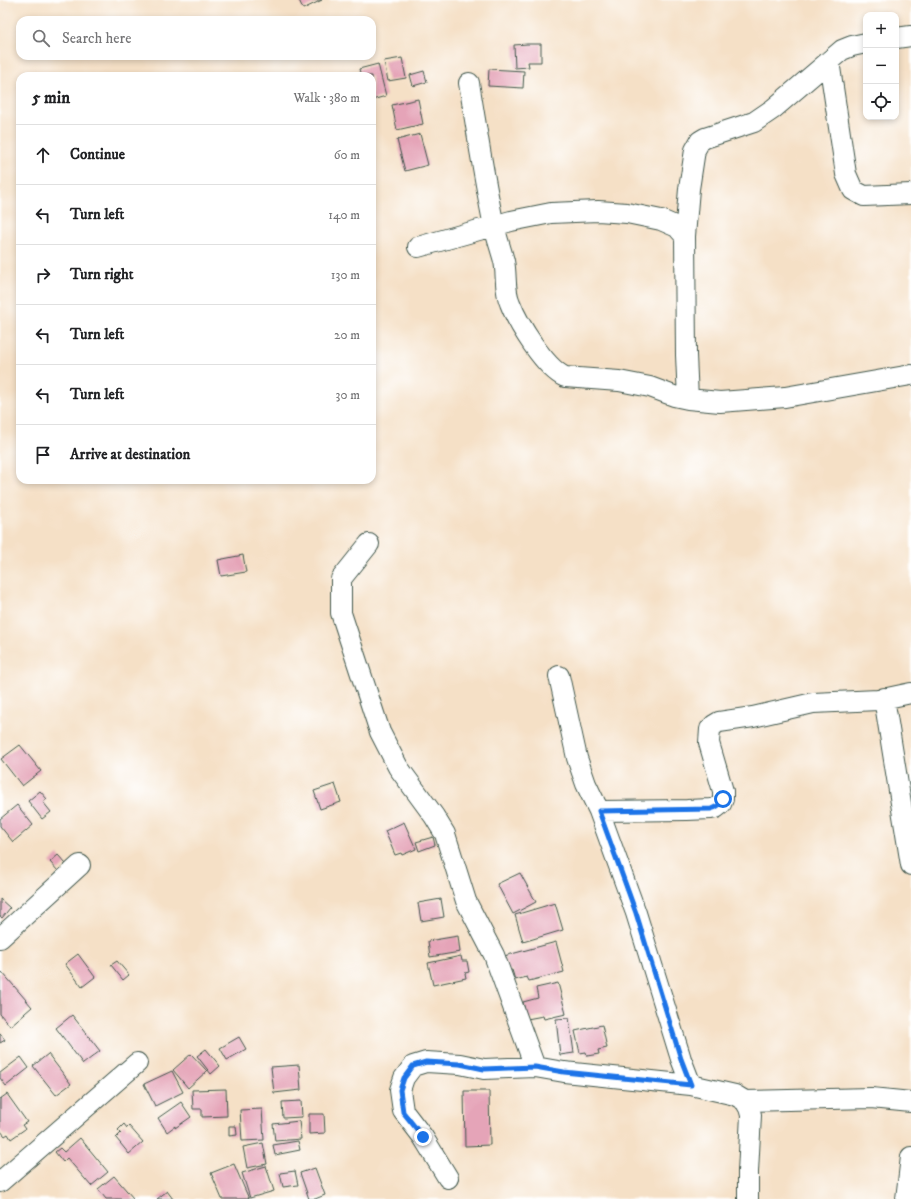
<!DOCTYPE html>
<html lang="en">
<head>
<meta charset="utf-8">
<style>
	:root { --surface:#fff; --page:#f6f6f6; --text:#202124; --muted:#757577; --line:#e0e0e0 }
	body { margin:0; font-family:"IM FELL DW Pica",serif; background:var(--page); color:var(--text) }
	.controls { position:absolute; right:12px; top:12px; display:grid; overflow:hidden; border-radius:8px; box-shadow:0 2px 6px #0003 }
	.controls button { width:36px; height:36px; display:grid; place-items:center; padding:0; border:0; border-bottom:1px solid var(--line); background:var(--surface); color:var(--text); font:20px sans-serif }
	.stop { position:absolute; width:12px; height:12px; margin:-9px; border:3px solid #1a73e8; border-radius:50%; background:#fff }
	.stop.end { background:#1a73e8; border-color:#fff; box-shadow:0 1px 4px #0008 }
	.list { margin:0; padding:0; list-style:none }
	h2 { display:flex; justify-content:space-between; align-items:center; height:52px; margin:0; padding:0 16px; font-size:17px }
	h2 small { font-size:13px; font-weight:400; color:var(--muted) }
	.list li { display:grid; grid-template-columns:26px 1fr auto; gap:12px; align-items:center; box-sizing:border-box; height:60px; padding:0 16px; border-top:1px solid var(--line) }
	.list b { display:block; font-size:15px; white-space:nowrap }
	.list em { font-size:13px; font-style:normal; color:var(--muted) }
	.icon { flex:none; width:22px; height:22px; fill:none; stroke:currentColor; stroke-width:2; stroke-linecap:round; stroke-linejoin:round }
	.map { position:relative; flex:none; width:911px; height:1199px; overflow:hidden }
	.search { position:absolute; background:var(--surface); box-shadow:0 2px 6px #0003; left:16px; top:16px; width:360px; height:44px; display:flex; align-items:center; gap:10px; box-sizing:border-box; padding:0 14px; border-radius:12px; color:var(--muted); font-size:15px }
	.panel { position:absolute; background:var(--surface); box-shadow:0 2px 6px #0003; left:16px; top:72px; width:360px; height:412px; border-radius:12px }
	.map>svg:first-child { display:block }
</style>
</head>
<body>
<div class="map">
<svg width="911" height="1199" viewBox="0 0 911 1199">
	<rect width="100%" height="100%" fill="#fff"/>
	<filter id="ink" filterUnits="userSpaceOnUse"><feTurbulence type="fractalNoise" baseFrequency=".025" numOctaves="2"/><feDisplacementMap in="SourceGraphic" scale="8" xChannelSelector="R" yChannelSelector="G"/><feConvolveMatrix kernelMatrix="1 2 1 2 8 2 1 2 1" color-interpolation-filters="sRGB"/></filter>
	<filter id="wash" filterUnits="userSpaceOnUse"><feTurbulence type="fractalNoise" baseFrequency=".012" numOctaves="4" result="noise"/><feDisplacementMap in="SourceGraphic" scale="16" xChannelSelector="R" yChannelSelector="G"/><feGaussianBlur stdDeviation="0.9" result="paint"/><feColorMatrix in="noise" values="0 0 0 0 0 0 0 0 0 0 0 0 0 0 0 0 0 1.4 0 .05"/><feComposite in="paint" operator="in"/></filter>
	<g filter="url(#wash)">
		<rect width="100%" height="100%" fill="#f5e0c6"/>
		<g id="blocks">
			<path fill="#e5a4b8" d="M 299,0 L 322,0 L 303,9 Z
				M 527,44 L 541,44 L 541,62 L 528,62 L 529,67 L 515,68 L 514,45 Z
				M 402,58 L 406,78 L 388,81 L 384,61 Z
				M 378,64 L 386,96 L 372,100 L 372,76 L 361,76 L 359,69 Z
				M 489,69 L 524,71 L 523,88 L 488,86 Z
				M 424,71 L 427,82 L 413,86 L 410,75 Z
				M 352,72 L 353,76 L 342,76 Z
				M 418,99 L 423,124 L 397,130 L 392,105 Z
				M 420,134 L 428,165 L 405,171 L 397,140 Z
				M 243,555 L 246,572 L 221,576 L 218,560 Z
				M 20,745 L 41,771 L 22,786 L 1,759 Z
				M 335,784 L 341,802 L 320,809 L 314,791 Z
				M 40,791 L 47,799 L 43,802 L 51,812 L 42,819 L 28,801 Z
				M 17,805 L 33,825 L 13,842 L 0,826 L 0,819 Z
				M 404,822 L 416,849 L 402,855 L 401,853 L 395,855 L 385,831 Z
				M 433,837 L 435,845 L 419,851 L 416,842 Z
				M 58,855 L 66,864 L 58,871 L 50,862 Z
				M 520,873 L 536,902 L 513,914 L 497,884 Z
				M 0,899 L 10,908 L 2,918 L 0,916 Z
				M 441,899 L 444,917 L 421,921 L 418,903 Z
				M 555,903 L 563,930 L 523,942 L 515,915 Z
				M 458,936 L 460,952 L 430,957 L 428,941 Z
				M 556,942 L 564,972 L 529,981 L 527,977 L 515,980 L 512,970 L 508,971 L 504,956 Z
				M 78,954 L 95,977 L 82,987 L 65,964 Z
				M 461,956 L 462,961 L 467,961 L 469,972 L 465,973 L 466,978 L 433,985 L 428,963 Z
				M 117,961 L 129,975 L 123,980 L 111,965 Z
				M 2,972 L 32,1007 L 10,1026 L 0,1014 L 0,974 Z
				M 558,983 L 566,1014 L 544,1019 L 543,1016 L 527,1019 L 523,1002 L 538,998 L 536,988 Z
				M 72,1015 L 100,1051 L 83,1064 L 56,1028 Z
				M 569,1018 L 574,1053 L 560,1055 L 556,1019 Z
				M 602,1025 L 607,1048 L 598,1050 L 599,1054 L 587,1056 L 586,1052 L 580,1053 L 575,1031 Z
				M 0,1033 L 5,1040 L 0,1043 Z
				M 239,1037 L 246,1049 L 227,1060 L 220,1048 Z
				M 206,1049 L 220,1066 L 211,1074 L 197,1056 Z
				M 48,1054 L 71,1084 L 56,1095 L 33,1066 Z
				M 191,1054 L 207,1071 L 188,1088 L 173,1070 Z
				M 21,1057 L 29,1068 L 6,1086 L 0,1078 L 0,1073 Z
				M 299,1065 L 301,1090 L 274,1093 L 271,1067 Z
				M 172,1071 L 183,1092 L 155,1106 L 144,1084 Z
				M 226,1089 L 227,1116 L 202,1117 L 202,1109 L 193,1109 L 192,1090 Z
				M 464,1091 L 489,1091 L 490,1145 L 465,1146 Z
				M 7,1094 L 27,1122 L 22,1125 L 25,1129 L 11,1139 L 8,1134 L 5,1136 L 0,1130 L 0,1099 Z
				M 301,1101 L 302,1117 L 283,1118 L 282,1102 Z
				M 181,1102 L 191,1117 L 175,1128 L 175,1126 L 167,1132 L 158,1118 Z
				M 262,1109 L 264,1140 L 242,1141 L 240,1110 Z
				M 309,1114 L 324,1114 L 325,1133 L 309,1134 Z
				M 299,1121 L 301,1139 L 275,1141 L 273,1124 Z
				M 124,1124 L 127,1128 L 129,1126 L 143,1142 L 129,1154 L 116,1138 L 121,1133 L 118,1130 Z
				M 229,1126 L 236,1126 L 237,1135 L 229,1136 Z
				M 80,1138 L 108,1172 L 91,1186 L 67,1158 L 63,1162 L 55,1152 L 60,1148 L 64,1152 Z
				M 298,1141 L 300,1150 L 275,1155 L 273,1145 Z
				M 263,1143 L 267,1164 L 247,1168 L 243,1147 Z
				M 234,1164 L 249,1199 L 222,1199 L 211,1173 Z
				M 266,1166 L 274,1191 L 250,1198 L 242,1173 Z
				M 315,1168 L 325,1195 L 315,1199 L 309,1199 L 300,1173 Z
				M 295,1171 L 298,1185 L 283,1187 L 280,1173 Z
				M 114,1176 L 133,1198 L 132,1199 L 106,1199 L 98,1189 Z
				M 167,1191 L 173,1199 L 157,1199 Z"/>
		</g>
	</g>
	<g filter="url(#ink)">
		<use href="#blocks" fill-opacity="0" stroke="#3f554a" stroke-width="1"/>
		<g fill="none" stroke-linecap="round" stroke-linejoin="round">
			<defs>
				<path id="minor" d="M 896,38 L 911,36
					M 829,61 L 846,174 L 853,190 L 864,196 L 911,194
					M 469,83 C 477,131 484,179 494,226 C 497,238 501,250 504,261 C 507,275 504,290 510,303 C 518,324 545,368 565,377 L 619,381 L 650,387 L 674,396 L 688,399 L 720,402 L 785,397 L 911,375
					M 685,236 L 689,189 L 695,150 L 700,141 L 705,138 L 754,122 L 773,109 L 842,50 L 852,46 L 866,43
					M 418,247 L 511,221 L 551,213 L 598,211 L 627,213 L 661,220 L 677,227 L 685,236 L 686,355 L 688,399
					M 369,544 L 341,579 L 341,613 L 380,732 L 398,767 L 434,816 L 445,834 L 466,901 L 494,955 L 535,1067
					M 559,676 L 577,758 L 586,784 L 599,811 L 636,913 L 681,1059 L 691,1085
					M 884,698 L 911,865
					M 599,811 L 687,810 L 711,809 L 716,808 L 721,804 L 723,799 L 723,791 L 709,743 L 710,729 L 714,725 L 719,722 L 753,717 L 813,703 L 878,700 L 911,693
					M 0,938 L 80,865
					M 745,1101 L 871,1098 L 911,1102
					M 448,1178 L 423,1137 L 403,1111 L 400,1090 L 404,1078 L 413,1066 L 426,1062 L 460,1064 L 484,1069 L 535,1067 L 564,1072 L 691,1085 L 735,1095 L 745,1101 L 749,1108 L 751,1115 L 748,1172 L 748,1199
					M 0,1182 L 137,1063
					M 906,1199 L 911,1157"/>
			</defs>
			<use href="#minor" stroke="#3f554a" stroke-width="22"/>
			<use href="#minor" stroke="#fff" stroke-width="20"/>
		</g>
	</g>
	<g fill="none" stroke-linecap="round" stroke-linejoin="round" filter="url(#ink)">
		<path stroke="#1a73e8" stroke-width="5" d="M 423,1137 L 403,1112 L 400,1090 L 404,1078 L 413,1066 L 426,1062 L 460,1064 L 484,1069 L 535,1067 L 564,1072 L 691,1085 L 681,1059 L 636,913 L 599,811 L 711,809 C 717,807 720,805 723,799"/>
	</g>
</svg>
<div class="controls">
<button>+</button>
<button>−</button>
<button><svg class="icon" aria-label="locate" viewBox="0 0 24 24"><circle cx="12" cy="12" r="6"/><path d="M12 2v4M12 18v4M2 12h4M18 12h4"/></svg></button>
</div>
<div class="stop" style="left:723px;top:799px"></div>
<div class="stop end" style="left:423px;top:1137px"></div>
<div class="search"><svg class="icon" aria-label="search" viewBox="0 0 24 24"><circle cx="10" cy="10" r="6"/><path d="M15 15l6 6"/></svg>Search here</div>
<section class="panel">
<h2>5 min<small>Walk · 380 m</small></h2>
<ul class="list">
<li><svg class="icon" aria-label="ahead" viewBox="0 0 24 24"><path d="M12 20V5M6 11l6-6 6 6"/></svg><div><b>Continue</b></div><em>60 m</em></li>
<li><svg class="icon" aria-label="left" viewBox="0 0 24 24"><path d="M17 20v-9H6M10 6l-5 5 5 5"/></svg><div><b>Turn left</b></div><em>140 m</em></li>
<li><svg class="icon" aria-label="right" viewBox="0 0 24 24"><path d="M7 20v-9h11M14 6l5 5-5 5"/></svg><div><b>Turn right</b></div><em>130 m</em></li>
<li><svg class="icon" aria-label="left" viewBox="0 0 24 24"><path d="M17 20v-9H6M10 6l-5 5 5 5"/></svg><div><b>Turn left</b></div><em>20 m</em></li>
<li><svg class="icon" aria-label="left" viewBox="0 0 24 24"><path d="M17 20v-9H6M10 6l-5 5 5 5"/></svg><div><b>Turn left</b></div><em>30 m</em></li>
<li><svg class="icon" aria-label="arrive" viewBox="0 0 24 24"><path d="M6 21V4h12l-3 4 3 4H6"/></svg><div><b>Arrive at destination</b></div></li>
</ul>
</section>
</div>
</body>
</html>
